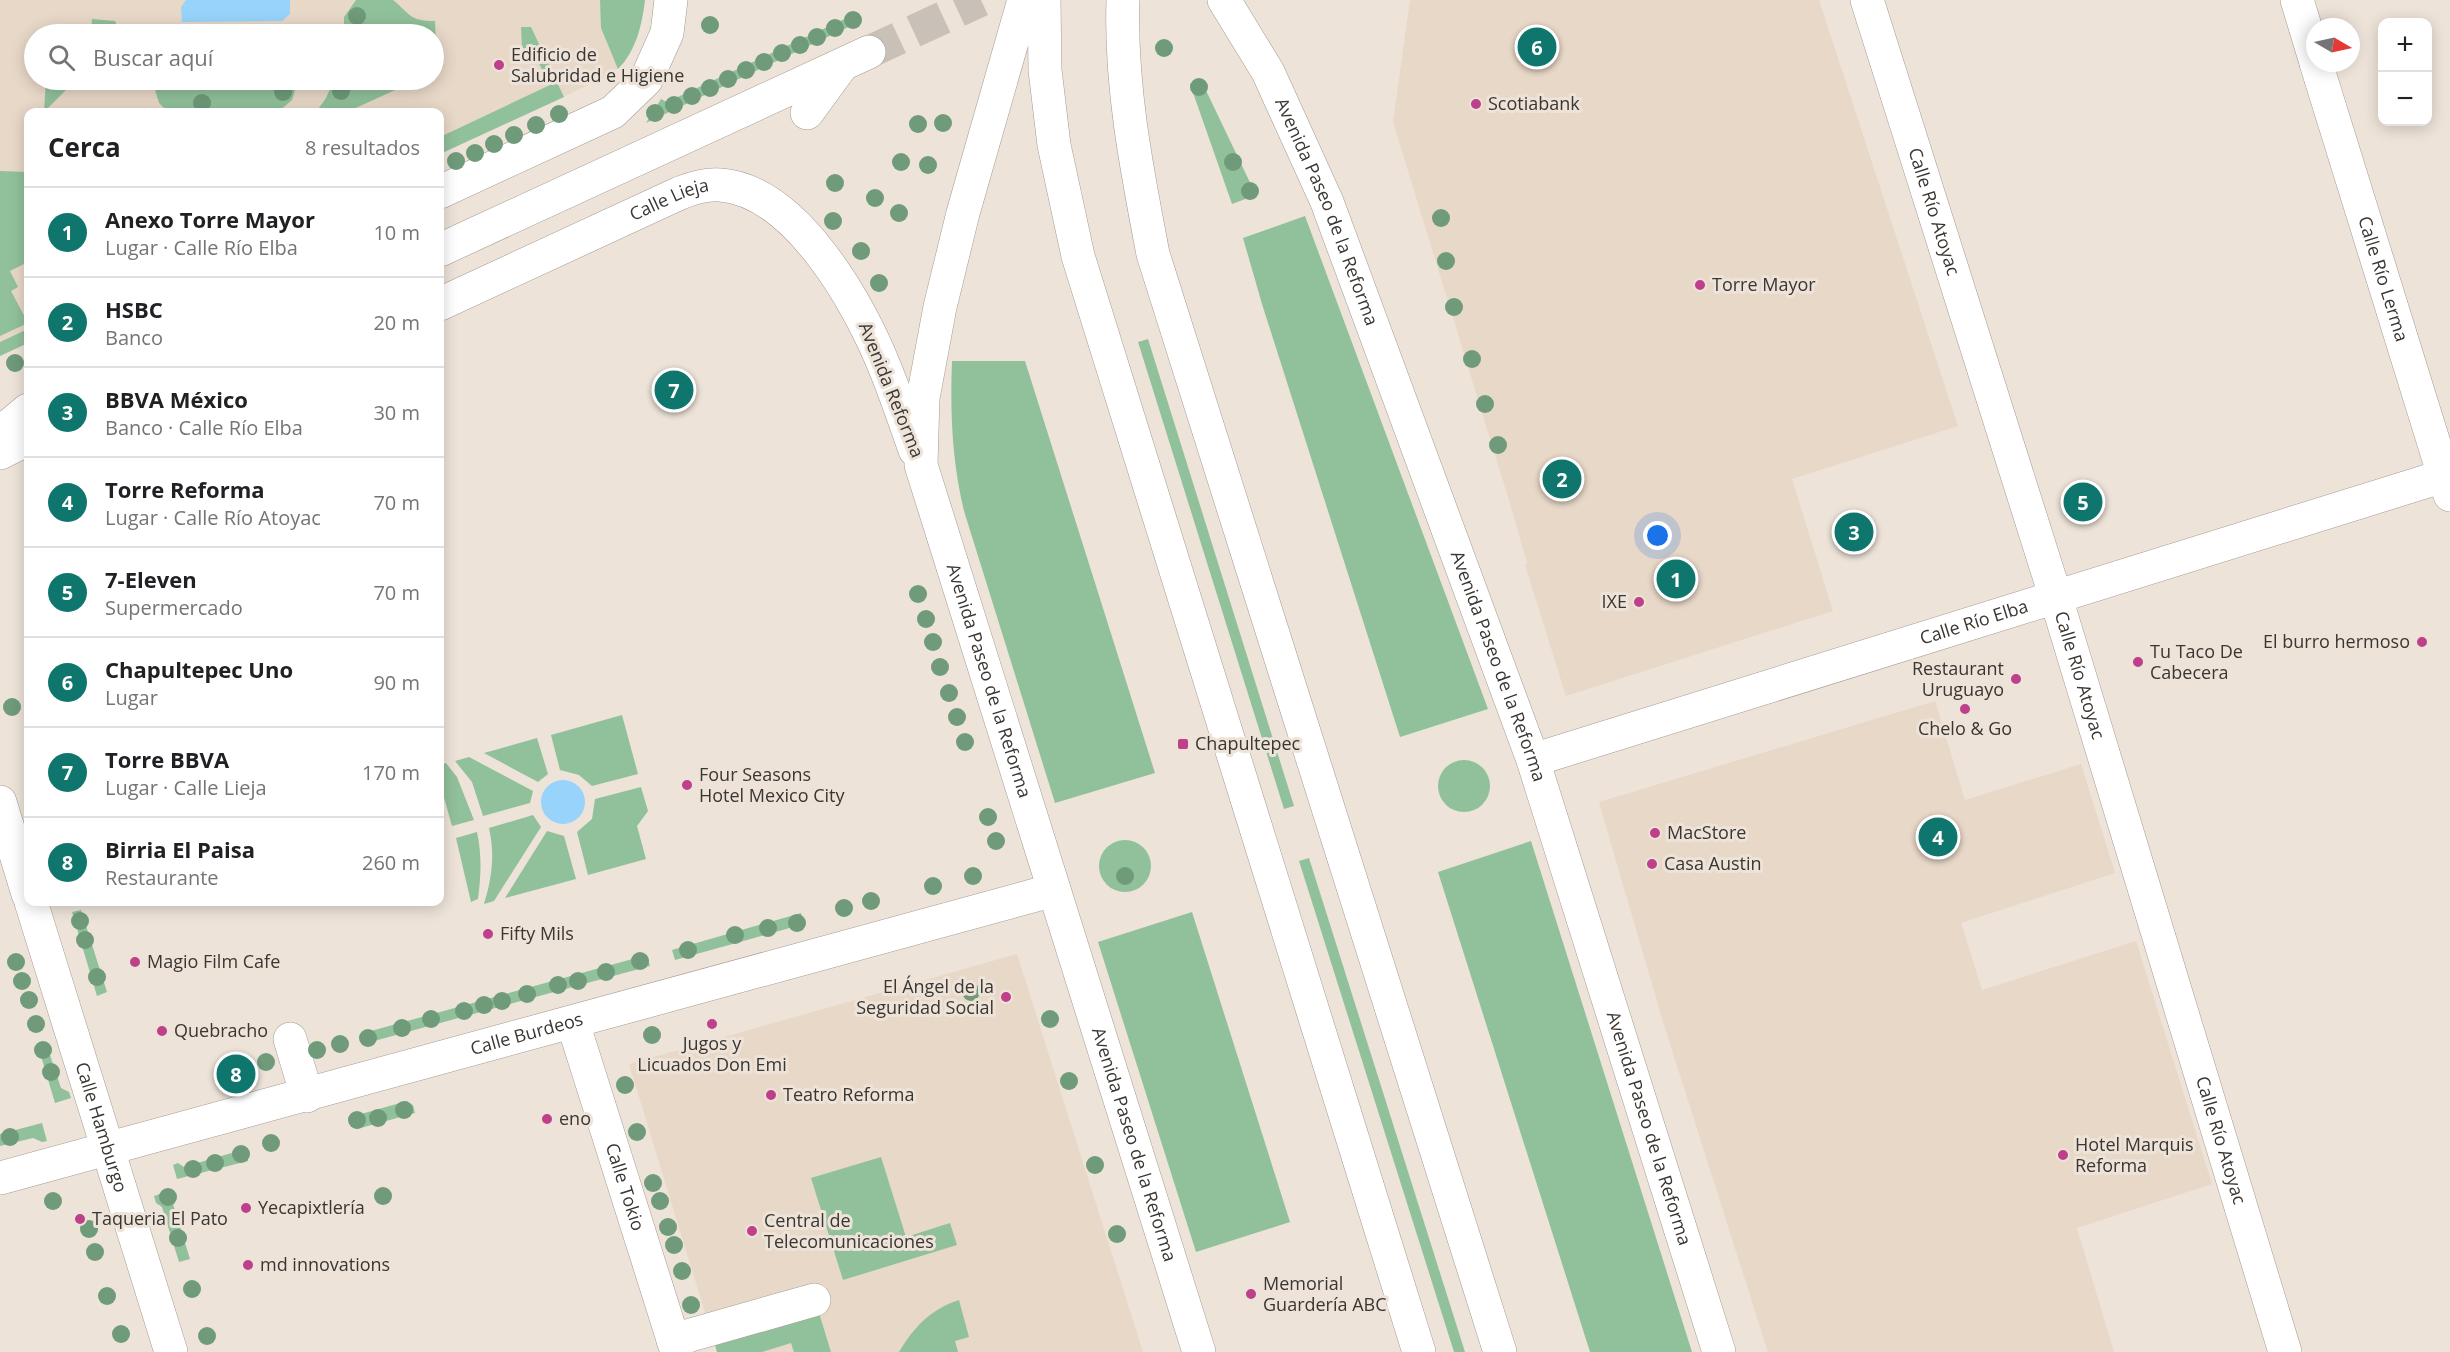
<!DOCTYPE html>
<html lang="es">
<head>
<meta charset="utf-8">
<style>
	:root { --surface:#fff; --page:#f6f6f6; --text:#202124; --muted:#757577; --line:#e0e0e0; --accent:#0f766e }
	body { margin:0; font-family:"Open Sans",sans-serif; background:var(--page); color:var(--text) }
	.controls { position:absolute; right:18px; top:18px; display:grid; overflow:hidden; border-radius:12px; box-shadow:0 3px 15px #0003 }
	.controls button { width:54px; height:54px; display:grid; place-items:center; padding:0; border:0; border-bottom:2px solid var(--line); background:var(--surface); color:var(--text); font:30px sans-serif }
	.compass { position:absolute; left:2306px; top:18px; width:54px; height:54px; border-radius:50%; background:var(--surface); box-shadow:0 3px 15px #0003; rotate:99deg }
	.you { position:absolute; left:1658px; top:536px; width:21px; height:21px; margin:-15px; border:4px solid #fff; border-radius:50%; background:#1a73e8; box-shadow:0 0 0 9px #1a73e833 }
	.badge { display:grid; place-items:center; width:39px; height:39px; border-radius:50%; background:var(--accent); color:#fff; font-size:20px; font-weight:700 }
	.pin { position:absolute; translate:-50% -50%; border:3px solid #fff; box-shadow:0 2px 6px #0006 }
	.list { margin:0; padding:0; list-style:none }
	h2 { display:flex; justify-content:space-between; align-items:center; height:78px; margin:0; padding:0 24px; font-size:26px }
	h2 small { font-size:20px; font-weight:400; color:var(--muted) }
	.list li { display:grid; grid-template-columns:39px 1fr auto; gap:18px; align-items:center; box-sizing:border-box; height:90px; padding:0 24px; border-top:2px solid var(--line) }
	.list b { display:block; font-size:22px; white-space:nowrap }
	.list p { margin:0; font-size:20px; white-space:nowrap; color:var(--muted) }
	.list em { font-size:20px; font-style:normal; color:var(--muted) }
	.icon { flex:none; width:33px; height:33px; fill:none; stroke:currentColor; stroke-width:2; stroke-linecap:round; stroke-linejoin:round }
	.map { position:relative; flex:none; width:2450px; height:1352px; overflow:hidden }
	.search { position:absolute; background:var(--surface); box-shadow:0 3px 15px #0003; left:24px; top:24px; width:420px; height:66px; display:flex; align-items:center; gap:15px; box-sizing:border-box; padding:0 21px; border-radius:33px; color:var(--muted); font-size:22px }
	.panel { position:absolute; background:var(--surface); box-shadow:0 3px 15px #0003; left:24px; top:108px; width:420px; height:798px; border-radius:12px }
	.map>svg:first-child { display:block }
</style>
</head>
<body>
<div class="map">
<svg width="2450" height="1352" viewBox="0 0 2450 1352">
	<rect width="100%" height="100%" fill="#ede3d9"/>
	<path fill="#e8d8c8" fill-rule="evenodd" d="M 0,0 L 645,0 L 638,36 L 621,65 L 612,74 L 440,154 L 440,112 L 28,112 L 28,343 L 0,356 ZM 34,34 L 434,34 L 434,80 L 34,80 Z
		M 1410,0 L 1819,0 L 1958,426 L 1792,479 L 1833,611 L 1566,696 L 1525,565 L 1527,563 L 1511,507 L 1393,122 Z
		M 1935,701 L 1965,800 L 2081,764 L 2115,873 L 1961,923 L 1982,990 L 2136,941 L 2212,1184 L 2077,1228 L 2114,1352 L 1768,1352 L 1664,1025 L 1602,813 L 1599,802 Z
		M 1017,954 L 1143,1352 L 717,1352 L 629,1064 Z"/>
	<path fill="#91c19b" d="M 356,0 L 393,0 C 411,14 408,21 435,21 L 437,70 L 434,72 L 434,34 L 344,34 L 344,17 Z
		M 600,0 L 645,0 C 642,25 636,51 618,69 L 601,28 Z
		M 853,15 L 857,23 L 646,123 L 661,99 L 667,102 Z
		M 92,19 L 115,21 L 119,30 L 117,34 L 91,34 Z
		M 521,27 L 531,27 L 564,97 L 440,154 L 440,137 L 550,85 L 530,46 L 522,50 Z
		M 46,80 L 76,80 L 44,112 Z
		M 152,80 L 298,80 L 292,100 L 278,112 L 168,112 L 159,103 Z
		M 334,80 L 417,80 L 347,112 L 316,112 L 326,98 Z
		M 1201,80 L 1256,195 L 1232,204 L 1190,84 Z
		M 0,171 L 28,172 L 28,262 L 10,271 L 18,287 L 11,291 L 28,323 L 0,336 Z
		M 1305,216 L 1488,709 L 1400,737 L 1262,304 L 1243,238 Z
		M 28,329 L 28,343 L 0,356 L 0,342 Z
		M 1148,339 L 1294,806 L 1284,809 L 1138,342 Z
		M 952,361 L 1025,361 L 1155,773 L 1055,803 L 964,511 C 952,461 950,412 952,361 Z
		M 622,715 L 638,774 L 592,786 L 579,775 L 560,770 L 551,735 Z
		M 537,738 L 548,774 L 538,782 L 484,753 Z
		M 469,757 L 533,791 L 530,803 L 483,816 L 472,782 L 455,761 Z
		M1438 786a26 26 0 1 1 52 0a26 26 0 1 1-52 0Z
		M 446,763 L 457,777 L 474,820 L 452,826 L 440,783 L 440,765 Z
		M 641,787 L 648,811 L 637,826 L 646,859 L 588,875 L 577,832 L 592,819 L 595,799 Z
		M 533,815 L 541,827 L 494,901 L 484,904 C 492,878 495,855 489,828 Z
		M 547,831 L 564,836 L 576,879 L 505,898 Z
		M 477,832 C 482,855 481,876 478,899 L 471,902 L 456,838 Z
		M1099 866a26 26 0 1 1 52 0a26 26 0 1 1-52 0Z
		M 1531,841 L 1692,1352 L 1590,1352 L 1438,872 Z
		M 1309,858 L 1465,1352 L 1454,1352 L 1299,861 Z
		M 81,910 L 107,992 L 97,996 L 72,912 Z
		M 1192,912 L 1290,1222 L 1196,1252 L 1098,942 Z
		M 801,913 L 804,924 L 675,960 L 672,950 Z
		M 647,955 L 650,966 L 363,1044 L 360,1034 Z
		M 46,1043 L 61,1088 L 69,1092 L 71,1098 L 55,1103 L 38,1046 Z
		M 407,1101 L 413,1105 L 415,1113 L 357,1129 L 354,1116 Z
		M 42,1123 L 47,1141 L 42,1142 L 33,1138 L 0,1146 L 0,1134 Z
		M 245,1149 L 248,1161 L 177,1179 L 173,1165 L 178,1163 L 184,1167 Z
		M 881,1157 L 906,1237 L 950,1223 L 957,1245 L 843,1280 L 811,1178 Z
		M 169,1191 L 190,1259 L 179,1262 L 162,1207 L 156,1203 L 154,1196 Z
		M 959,1300 L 969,1337 L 955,1341 L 958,1352 L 899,1352 C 914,1327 931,1309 959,1300 Z
		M 819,1313 L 831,1352 L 794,1352 L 791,1343 L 762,1352 L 717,1352 L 715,1345 Z"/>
	<path fill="#97d3fa" d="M 186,0 L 290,0 L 290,14 L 282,21 L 182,22 L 181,7 Z
		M541 802a22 22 0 1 1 44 0a22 22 0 1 1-44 0Z"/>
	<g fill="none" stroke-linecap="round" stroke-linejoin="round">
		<path stroke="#c9c0b8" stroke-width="33" stroke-dasharray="33 16" stroke-linecap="butt" d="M 869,52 L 981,0"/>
		<defs>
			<g id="minor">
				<path id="s1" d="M 1024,0 L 963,213 L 940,307 L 923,398 L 921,465 L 1199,1352"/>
				<path id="s2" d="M 1224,0 L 1268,72 L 1327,202 L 1533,760 L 1719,1352"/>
				<path id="s3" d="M 1867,0 L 2056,598 L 2285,1352"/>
				<path d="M 2297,0 L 2315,59"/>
				<path id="s4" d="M 2316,63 L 2450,495"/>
				<path d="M 807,113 L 842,65"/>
				<path d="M 440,192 L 613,112 L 646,80 L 667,33 L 671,0"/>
				<path id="s5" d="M 440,304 L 680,193 C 693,188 707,184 720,185 C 796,190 860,305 885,368 C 896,395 905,422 915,450"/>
				<path d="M 0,433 L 28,410"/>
				<path id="s6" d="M 1533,760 L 2450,474"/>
				<path d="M 0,802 L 28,894"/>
				<path id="s7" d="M 31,902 L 171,1352"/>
				<path id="s8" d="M 573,1023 L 677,1352"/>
				<path d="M 290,1039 L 307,1096"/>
				<path id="s9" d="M 0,1178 L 1054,890"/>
				<path d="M 673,1340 L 814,1300"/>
			</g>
			<path id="major" d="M 1044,0 L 1045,70 L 1054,145 L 1078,256 L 1419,1352
				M 1123,0 C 1120,85 1137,171 1153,254 L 1500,1352
				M 440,250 L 869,52
				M 0,453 L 28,439"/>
		</defs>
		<use href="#minor" stroke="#a49a91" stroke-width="34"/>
		<use href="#major" stroke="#a49a91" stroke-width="34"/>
		<use href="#minor" stroke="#fff" stroke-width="33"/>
		<use href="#major" stroke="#fff" stroke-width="33"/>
	</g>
	<g fill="#6f9b7a">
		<circle cx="357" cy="16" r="9"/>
		<circle cx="853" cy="20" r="9"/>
		<circle cx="710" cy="25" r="9"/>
		<circle cx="835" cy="28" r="9"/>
		<circle cx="817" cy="37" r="9"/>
		<circle cx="800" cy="45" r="9"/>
		<circle cx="1164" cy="48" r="9"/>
		<circle cx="782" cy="53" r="9"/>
		<circle cx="764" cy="62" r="9"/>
		<circle cx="746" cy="70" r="9"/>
		<circle cx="728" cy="79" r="9"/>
		<circle cx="1199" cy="87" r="9"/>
		<circle cx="710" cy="88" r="9"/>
		<circle cx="341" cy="91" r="9"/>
		<circle cx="283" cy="92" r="9"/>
		<circle cx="692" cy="96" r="9"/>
		<circle cx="202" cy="103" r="9"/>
		<circle cx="674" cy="105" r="9"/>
		<circle cx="655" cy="113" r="9"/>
		<circle cx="559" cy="114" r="9"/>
		<circle cx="943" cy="123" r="9"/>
		<circle cx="918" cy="124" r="9"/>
		<circle cx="536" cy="125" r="9"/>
		<circle cx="514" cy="135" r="9"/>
		<circle cx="494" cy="144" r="9"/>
		<circle cx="475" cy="153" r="9"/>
		<circle cx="456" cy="161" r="9"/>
		<circle cx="901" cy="162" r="9"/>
		<circle cx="1233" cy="162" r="9"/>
		<circle cx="928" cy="165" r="9"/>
		<circle cx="835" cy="183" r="9"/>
		<circle cx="1250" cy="191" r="9"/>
		<circle cx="875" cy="198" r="9"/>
		<circle cx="899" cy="213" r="9"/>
		<circle cx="1441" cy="218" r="9"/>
		<circle cx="833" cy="221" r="9"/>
		<circle cx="861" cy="251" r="9"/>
		<circle cx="1446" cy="261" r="9"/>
		<circle cx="879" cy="283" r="9"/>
		<circle cx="1454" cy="307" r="9"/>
		<circle cx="1472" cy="359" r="9"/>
		<circle cx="15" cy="363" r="9"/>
		<circle cx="1485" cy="404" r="9"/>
		<circle cx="1498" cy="445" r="9"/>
		<circle cx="918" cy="594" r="9"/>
		<circle cx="926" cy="619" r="9"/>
		<circle cx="933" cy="642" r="9"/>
		<circle cx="940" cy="667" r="9"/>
		<circle cx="949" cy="693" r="9"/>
		<circle cx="12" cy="707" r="9"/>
		<circle cx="957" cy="717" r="9"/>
		<circle cx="965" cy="742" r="9"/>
		<circle cx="988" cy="817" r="9"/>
		<circle cx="996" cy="841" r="9"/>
		<circle cx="973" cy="876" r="9"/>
		<circle cx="1125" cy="876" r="9"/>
		<circle cx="933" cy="886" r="9"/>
		<circle cx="871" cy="901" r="9"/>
		<circle cx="844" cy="908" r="9"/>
		<circle cx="80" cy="921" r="9"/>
		<circle cx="797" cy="923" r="9"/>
		<circle cx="768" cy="928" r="9"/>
		<circle cx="735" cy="935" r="9"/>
		<circle cx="85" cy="940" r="9"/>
		<circle cx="688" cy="950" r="9"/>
		<circle cx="640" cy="961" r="9"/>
		<circle cx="16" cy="962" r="9"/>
		<circle cx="606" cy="972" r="9"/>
		<circle cx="97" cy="977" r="9"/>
		<circle cx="22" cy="981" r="9"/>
		<circle cx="578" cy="981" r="9"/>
		<circle cx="558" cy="985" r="9"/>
		<circle cx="971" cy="992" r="9"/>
		<circle cx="527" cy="994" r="9"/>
		<circle cx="29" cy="1000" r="9"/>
		<circle cx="502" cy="1001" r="9"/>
		<circle cx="484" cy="1005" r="9"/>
		<circle cx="464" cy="1011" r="9"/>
		<circle cx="431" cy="1019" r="9"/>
		<circle cx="1050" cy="1019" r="9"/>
		<circle cx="36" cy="1024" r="9"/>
		<circle cx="402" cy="1028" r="9"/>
		<circle cx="652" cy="1035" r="9"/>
		<circle cx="368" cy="1038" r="9"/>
		<circle cx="340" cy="1044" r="9"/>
		<circle cx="43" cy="1050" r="9"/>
		<circle cx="317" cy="1050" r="9"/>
		<circle cx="266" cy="1062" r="9"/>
		<circle cx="51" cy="1072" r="9"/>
		<circle cx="1069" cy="1081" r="9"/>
		<circle cx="625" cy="1085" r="9"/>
		<circle cx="404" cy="1110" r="9"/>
		<circle cx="378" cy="1118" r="9"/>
		<circle cx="357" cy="1120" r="9"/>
		<circle cx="637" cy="1132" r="9"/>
		<circle cx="10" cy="1137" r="9"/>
		<circle cx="271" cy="1143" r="9"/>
		<circle cx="241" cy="1154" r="9"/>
		<circle cx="215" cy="1163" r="9"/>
		<circle cx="1095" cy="1165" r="9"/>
		<circle cx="193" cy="1169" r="9"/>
		<circle cx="653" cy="1183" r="9"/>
		<circle cx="383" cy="1196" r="9"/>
		<circle cx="168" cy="1197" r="9"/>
		<circle cx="53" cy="1201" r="9"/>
		<circle cx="660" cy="1201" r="9"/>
		<circle cx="668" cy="1227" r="9"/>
		<circle cx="89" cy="1229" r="9"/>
		<circle cx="1117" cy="1234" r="9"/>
		<circle cx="178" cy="1238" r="9"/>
		<circle cx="674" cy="1245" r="9"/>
		<circle cx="95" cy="1252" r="9"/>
		<circle cx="682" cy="1271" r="9"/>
		<circle cx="192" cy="1289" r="9"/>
		<circle cx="107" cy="1296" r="9"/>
		<circle cx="691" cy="1305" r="9"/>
		<circle cx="121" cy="1334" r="9"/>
		<circle cx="207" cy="1336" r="9"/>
	</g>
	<g fill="#be3f8a" stroke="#ede3d9" stroke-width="2">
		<circle cx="499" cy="65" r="6"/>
		<circle cx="1476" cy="104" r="6"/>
		<circle cx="1700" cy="285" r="6"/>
		<circle cx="1639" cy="602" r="6"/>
		<circle cx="2422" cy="642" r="6"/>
		<circle cx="2138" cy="662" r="6"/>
		<circle cx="2016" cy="679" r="6"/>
		<circle cx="1965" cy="709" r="6"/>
		<rect x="1177" y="738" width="12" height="12" rx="3"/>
		<circle cx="687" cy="785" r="6"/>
		<circle cx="1655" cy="833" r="6"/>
		<circle cx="1652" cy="864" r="6"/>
		<circle cx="488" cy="934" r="6"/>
		<circle cx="135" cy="962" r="6"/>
		<circle cx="1006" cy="997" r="6"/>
		<circle cx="712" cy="1024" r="6"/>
		<circle cx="162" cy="1031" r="6"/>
		<circle cx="771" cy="1095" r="6"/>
		<circle cx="547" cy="1119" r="6"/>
		<circle cx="2063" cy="1155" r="6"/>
		<circle cx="246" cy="1208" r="6"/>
		<circle cx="80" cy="1219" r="6"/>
		<circle cx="752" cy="1231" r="6"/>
		<circle cx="248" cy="1265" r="6"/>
		<circle cx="1251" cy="1294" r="6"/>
	</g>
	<g text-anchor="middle" stroke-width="6" stroke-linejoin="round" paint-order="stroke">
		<g font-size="18" fill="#3a3632" stroke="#ede3d9" text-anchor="start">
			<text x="511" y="61">Edificio de<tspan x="511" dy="21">Salubridad e Higiene</tspan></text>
			<text x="1488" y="110">Scotiabank</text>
			<text x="1712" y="291">Torre Mayor</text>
			<text x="1627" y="608" text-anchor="end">IXE</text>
			<text x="2410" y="648" text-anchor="end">El burro hermoso</text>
			<text x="2150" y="658">Tu Taco De<tspan x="2150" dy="21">Cabecera</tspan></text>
			<text x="2004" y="675" text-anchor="end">Restaurant<tspan x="2004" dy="21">Uruguayo</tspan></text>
			<text x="1965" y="735" text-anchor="middle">Chelo &amp; Go</text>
			<text x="1195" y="750">Chapultepec</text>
			<text x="699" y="781">Four Seasons<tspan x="699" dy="21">Hotel Mexico City</tspan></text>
			<text x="1667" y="839">MacStore</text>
			<text x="1664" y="870">Casa Austin</text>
			<text x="500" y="940">Fifty Mils</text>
			<text x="147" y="968">Magio Film Cafe</text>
			<text x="994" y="993" text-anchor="end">El Ángel de la<tspan x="994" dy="21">Seguridad Social</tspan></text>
			<text x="174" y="1037">Quebracho</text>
			<text x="712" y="1050" text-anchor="middle">Jugos y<tspan x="712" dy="21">Licuados Don Emi</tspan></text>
			<text x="783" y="1101">Teatro Reforma</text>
			<text x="559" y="1125">eno</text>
			<text x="2075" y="1151">Hotel Marquis<tspan x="2075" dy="21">Reforma</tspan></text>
			<text x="258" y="1214">Yecapixtlería</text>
			<text x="92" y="1225">Taqueria El Pato</text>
			<text x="764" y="1227">Central de<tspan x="764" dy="21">Telecomunicaciones</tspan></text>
			<text x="260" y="1271">md innovations</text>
			<text x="1263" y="1290">Memorial<tspan x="1263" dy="21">Guardería ABC</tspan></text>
		</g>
		<g font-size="18" fill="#3a3632" stroke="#ede3d9">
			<text dy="6" stroke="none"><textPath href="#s5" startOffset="252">Calle Lieja</textPath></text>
			<text dy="6" stroke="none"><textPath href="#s2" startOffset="236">Avenida Paseo de la Reforma</textPath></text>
			<text dy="6" stroke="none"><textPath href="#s3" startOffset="222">Calle Río Atoyac</textPath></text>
			<text dy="6" stroke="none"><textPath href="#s4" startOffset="226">Calle Río Lerma</textPath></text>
			<text transform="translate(891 390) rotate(68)" y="6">Avenida Reforma</text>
			<text dy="6" stroke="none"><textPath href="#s6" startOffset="462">Calle Río Elba</textPath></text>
			<text dy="6" stroke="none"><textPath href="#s2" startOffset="722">Avenida Paseo de la Reforma</textPath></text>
			<text dy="6" stroke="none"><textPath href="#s3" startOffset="708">Calle Río Atoyac</textPath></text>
			<text dy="6" stroke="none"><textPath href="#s1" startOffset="704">Avenida Paseo de la Reforma</textPath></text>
			<text dy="6" stroke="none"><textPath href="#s9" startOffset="546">Calle Burdeos</textPath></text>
			<text dy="6" stroke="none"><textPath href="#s7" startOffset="236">Calle Hamburgo</textPath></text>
			<text dy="6" stroke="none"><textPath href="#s2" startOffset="1208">Avenida Paseo de la Reforma</textPath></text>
			<text dy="6" stroke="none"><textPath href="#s3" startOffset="1194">Calle Río Atoyac</textPath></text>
			<text dy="6" stroke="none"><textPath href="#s1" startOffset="1190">Avenida Paseo de la Reforma</textPath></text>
			<text dy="6" stroke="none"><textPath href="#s8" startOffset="172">Calle Tokio</textPath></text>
		</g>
	</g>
</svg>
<div class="controls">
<button>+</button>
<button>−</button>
</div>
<svg class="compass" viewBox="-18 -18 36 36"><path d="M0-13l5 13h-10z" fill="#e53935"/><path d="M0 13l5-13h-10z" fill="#757577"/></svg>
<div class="you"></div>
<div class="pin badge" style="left:1676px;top:579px">1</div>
<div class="pin badge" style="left:1562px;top:479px">2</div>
<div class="pin badge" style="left:1854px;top:532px">3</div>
<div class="pin badge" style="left:1938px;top:837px">4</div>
<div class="pin badge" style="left:2083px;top:502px">5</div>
<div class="pin badge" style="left:1537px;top:47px">6</div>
<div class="pin badge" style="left:674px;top:390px">7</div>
<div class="pin badge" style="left:236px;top:1074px">8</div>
<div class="search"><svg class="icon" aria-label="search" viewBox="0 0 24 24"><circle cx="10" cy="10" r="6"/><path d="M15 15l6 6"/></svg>Buscar aquí</div>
<section class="panel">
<h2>Cerca<small>8 resultados</small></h2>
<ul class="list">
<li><span class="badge">1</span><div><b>Anexo Torre Mayor</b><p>Lugar · Calle Río Elba</p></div><em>10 m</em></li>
<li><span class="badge">2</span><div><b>HSBC</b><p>Banco</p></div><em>20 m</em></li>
<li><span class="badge">3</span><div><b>BBVA México</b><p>Banco · Calle Río Elba</p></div><em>30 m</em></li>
<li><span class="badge">4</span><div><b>Torre Reforma</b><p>Lugar · Calle Río Atoyac</p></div><em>70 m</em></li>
<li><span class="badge">5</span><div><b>7-Eleven</b><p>Supermercado</p></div><em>70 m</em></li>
<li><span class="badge">6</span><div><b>Chapultepec Uno</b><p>Lugar</p></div><em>90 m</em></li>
<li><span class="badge">7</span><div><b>Torre BBVA</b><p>Lugar · Calle Lieja</p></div><em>170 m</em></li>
<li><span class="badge">8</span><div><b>Birria El Paisa</b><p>Restaurante</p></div><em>260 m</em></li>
</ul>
</section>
</div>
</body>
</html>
